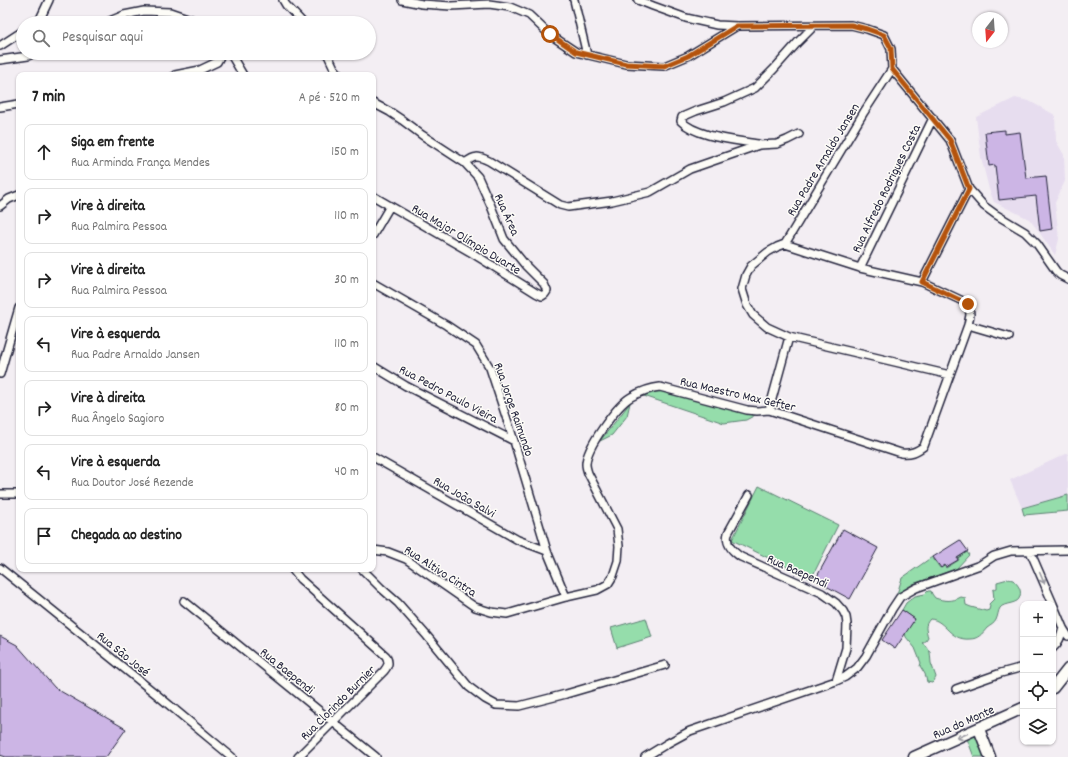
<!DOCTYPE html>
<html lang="pt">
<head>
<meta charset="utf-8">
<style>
	:root { --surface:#fff; --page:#f6f6f6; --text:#222; --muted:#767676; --line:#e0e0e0 }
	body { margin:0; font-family:Dekko,sans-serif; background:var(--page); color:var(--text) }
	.controls { position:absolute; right:12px; bottom:12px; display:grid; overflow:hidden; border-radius:8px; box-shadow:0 1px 3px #0004 }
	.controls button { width:36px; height:36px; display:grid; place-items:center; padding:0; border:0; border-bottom:1px solid var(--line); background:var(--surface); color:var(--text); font:20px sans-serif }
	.compass { position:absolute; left:972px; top:12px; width:36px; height:36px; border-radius:50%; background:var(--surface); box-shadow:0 1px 3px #0004; rotate:197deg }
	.stop { position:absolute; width:12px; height:12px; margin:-9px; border:3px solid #b45309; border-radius:50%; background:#fff }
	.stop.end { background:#b45309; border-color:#fff; box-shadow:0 1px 4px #0008 }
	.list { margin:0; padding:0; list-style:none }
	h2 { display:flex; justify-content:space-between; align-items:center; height:52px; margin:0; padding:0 16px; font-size:17px }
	h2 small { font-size:13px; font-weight:400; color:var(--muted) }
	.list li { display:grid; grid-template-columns:26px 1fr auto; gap:12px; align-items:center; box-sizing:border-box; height:56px; margin:0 8px 8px; padding:0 8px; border:1px solid var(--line); border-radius:8px }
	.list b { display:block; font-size:15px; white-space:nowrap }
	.list p { margin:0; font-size:13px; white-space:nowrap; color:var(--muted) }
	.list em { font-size:13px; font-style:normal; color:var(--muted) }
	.icon { flex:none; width:22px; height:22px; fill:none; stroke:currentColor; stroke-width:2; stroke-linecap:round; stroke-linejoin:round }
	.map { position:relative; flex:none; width:1068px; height:757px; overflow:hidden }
	.search { position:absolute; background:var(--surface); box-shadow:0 1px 3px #0004; left:16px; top:16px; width:360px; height:44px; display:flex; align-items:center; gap:10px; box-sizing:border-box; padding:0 14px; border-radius:22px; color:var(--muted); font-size:15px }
	.panel { position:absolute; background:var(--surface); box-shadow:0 1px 3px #0004; left:16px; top:72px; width:360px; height:500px; border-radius:8px }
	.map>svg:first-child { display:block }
</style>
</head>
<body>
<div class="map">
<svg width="1068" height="757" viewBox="0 0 1068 757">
	<rect width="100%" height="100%" fill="#f3eef3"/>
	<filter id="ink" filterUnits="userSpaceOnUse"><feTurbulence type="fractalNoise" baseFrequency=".025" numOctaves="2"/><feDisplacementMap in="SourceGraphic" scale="8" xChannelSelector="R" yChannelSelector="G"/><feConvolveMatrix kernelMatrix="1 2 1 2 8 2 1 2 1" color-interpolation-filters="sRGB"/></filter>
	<g filter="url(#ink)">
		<path fill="#e7ddef" d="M 1015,98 L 1029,101 L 1055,115 L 1056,141 L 1064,155 L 1065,181 L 1055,203 L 1059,239 L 1055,255 L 1037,229 L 1029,219 L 994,202 L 989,189 L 981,157 L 976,117 Z
			M 1068,453 L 1068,495 L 1022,508 L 1010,480 Z"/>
		<path fill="#95ddab" stroke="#5c8073" d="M 650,388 L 763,411 L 746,420 L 724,423 L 638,394 Z
			M 630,403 L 627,416 L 612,435 L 600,441 Z
			M 759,486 L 838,525 L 811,579 L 732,540 Z
			M 1068,495 L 1068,511 L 1024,515 L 1022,508 Z
			M 967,552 L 969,555 L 956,569 L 913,584 L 897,594 L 902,578 L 932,557 L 940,568 L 944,566 L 946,568 L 959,560 L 958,558 Z
			M 1008,579 L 1013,580 C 1017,584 1022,589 1020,596 C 1019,605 1004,602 1000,608 C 998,611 998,616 996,620 C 994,624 991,625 987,628 C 982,634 978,639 970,639 C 949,641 946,620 930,619 C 924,625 926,630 928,637 L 926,640 L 922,643 L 925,645 L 930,652 L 931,663 L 936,677 L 934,681 L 932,683 L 927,682 L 925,674 L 920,666 L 921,663 L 915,648 L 906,637 L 905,633 L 915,619 L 902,610 L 906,603 L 915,596 L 925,594 L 928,591 L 931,591 L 932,594 L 935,598 C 944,601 952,602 961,597 L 965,598 L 966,605 L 971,607 L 986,611 L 989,610 L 990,606 L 989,604 L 994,599 L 993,590 L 997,588 L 997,582 Z
			M 646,618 L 652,637 L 617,648 L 611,628 Z
			M 978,731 L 988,757 L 974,757 L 966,736 Z"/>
		<path fill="#ccb5e5" stroke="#22223b" d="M 1005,130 L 1005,134 L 1020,132 L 1026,178 L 1046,176 L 1052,229 L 1040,231 L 1036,196 L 999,200 L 995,165 L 989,166 L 985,132 Z
			M 843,529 L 878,548 L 850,599 L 815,580 Z
			M 960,540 L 968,551 L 957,558 L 958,560 L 946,567 L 945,565 L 941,568 L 933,557 Z
			M 902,610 L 915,619 L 895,649 L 882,640 Z
			M 0,636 L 17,645 L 55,688 L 126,729 L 106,757 L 6,757 L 0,755 Z"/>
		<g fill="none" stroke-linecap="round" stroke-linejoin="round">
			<defs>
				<path id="street" d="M 283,0 L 286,5 L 303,23
					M 402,0 L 422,4 L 451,6 L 489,4 L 510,7 L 529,15 L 549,34 L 576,52 L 626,64 L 664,66 L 688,56 L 737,26
					M 574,0 L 587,55
					M 638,0 L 653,6 L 686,18 L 717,25 L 737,26 L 851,25 L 867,29 L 884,35 L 891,49 L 892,69
					M 35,23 L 40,19 L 49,0
					M 105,23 L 124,15 L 144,11 L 170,12 L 202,23
					M 0,46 L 23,31
					M 230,53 L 243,75
					M 327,53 L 334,68 L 340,75
					M 0,60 L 28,56 L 35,53
					M 175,75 L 200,70 L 217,62 L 222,53
					M 373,103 L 390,112 L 402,120 L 422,135 L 465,163 L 478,177 L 491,206 L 504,239 L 526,266 L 544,284 L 547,291 L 545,294 L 542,296 L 536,293 L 472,253 L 373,196
					M 0,107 L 19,104
					M 758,144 C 736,140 696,137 681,121 L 682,117 L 696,111 L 724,102 L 755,88 L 774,69 L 798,42 L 814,26
					M 465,163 C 475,155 478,156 489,161 L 560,205 L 568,207 L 612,201 L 650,192 L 690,169 L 759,145 L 777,144 L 787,140 L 799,134
					M 0,206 L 9,199 L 19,195
					M 373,235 L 390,206
					M 785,244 L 860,268 L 922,282 L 969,304 L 970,315 L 968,325 L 1009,337
					M 860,268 L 933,118
					M 922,282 L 969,189
					M 373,283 L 446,325 L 476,345 L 490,368 L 514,441 L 547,551 L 566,597
					M 373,366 L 406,386 L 514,441
					M 0,374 L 19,308
					M 950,375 L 789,337 L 767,327 L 753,315 L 747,305 L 742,289 L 746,275 L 751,266 L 768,252 L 777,247 L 785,244 L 864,112 L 892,69 L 950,140 L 969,189 L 984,206 L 995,214 L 1025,232 L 1037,244 L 1056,271 L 1060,275 L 1068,279
					M 769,410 L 789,337
					M 373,457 L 518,540 L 547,551
					M 0,494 L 19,494
					M 749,495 L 728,533 C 725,544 732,551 741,557 L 822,593 L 836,603 L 843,611 L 846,617 L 847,624 L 846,648 L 836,681
					M 373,550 L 388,552 L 406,559 L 475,607 L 491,612 L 507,614 L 566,597 L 597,590 L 608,584 L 613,576 L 618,561 L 619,546 L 617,529 L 588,473 C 587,470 586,467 586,464 C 586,448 617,405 631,397 C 640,392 650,388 660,387 L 747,410 L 757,411 L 769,410 L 901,453 C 911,454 916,452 924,446 L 968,325
					M 1030,551 L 1053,604
					M 0,568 L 156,694 L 232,757
					M 292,569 L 300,579 L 386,656 C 389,662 389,665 384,671 L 298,757
					M 362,569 L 381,588 L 398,603 L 427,636 L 469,687 L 485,699 L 496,705 L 519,706 L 566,694 L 665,665
					M 184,601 L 376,757
					M 1053,604 L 1063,628 L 1068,636
					M 1053,648 C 1059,643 1061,636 1063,628
					M 956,689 L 1001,673 L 1023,667
					M 645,757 L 668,743 L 690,731 L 836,681 L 845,677 L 857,668 L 866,656 L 892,609 L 900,597 L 916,588 L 966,570 L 980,565 L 994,556 L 1011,551 L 1068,550"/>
				<path id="secondary" d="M 1053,688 L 1068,669
					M 979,729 L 990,757
					M 914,757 L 1023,708"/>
			</defs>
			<use href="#street" stroke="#22223b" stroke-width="10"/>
			<use href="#secondary" stroke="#22223b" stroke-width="13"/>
			<use href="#street" stroke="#fdfcf7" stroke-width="7"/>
			<use href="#secondary" stroke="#fdfcf7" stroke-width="10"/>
		</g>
		<defs><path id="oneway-shaft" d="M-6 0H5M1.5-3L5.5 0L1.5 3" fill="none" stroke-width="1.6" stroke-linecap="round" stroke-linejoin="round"/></defs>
		<g stroke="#9a9aa2">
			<use href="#oneway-shaft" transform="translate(1042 578) rotate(67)"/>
			<use href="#oneway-shaft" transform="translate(962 736) rotate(156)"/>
		</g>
	</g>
	<g fill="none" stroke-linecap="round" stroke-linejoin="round" filter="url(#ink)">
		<path stroke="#b45309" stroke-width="5" d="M 550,34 L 576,52 L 626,64 L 664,66 L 688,56 L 737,26 L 851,25 L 867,29 L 884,35 L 891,48 L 892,69 L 950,140 L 969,189 L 922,282 L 968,304"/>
	</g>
	<g text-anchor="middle" stroke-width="3" stroke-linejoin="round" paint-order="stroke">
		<g font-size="13" fill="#22223b" stroke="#fdfcf7">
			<text transform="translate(822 159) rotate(-59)" y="5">Rua Padre Arnaldo Jansen</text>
			<text transform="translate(885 188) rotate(-64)" y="5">Rua Alfredo Rodrigues Costa</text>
			<text transform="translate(508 214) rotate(66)" y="5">Rua Área</text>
			<text transform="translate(467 238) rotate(31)" y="5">Rua Major Olímpio Duarte</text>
			<text transform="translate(449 393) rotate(28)" y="5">Rua Pedro Paulo Vieira</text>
			<text transform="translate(738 393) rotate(13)" y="5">Rua Maestro Max Gefter</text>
			<text transform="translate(515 409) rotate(71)" y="5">Rua Jorge Raimundo</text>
			<text transform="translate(465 496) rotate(30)" y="5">Rua João Salvi</text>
			<text transform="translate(441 570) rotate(33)" y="5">Rua Altivo Cintra</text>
			<text transform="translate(798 570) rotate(24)" y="5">Rua Baependi</text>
			<text transform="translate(124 653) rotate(39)" y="5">Rua São José</text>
			<text transform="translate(288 670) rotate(39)" y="5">Rua Baependi</text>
			<text transform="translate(337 702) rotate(-45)" y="5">Rua Clorindo Burnier</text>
			<text transform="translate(963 721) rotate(-24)" y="5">Rua do Monte</text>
		</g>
	</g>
</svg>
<div class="controls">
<button>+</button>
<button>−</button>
<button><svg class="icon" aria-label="locate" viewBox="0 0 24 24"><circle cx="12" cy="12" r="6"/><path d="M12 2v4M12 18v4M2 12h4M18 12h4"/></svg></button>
<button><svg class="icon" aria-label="layers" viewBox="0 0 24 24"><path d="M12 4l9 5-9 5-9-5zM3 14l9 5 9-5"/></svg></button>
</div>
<svg class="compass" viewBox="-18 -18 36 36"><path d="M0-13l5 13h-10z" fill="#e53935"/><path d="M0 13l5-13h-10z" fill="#767676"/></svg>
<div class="stop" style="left:550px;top:34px"></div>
<div class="stop end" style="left:968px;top:304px"></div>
<div class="search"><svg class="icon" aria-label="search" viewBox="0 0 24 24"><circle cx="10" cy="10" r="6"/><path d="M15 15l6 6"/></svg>Pesquisar aqui</div>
<section class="panel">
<h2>7 min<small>A pé · 520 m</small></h2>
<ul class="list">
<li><svg class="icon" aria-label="ahead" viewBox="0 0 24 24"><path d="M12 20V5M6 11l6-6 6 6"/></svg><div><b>Siga em frente</b><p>Rua Arminda França Mendes</p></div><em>150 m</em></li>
<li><svg class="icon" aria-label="right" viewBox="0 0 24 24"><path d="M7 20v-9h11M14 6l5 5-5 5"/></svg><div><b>Vire à direita</b><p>Rua Palmira Pessoa</p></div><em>110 m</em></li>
<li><svg class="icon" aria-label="right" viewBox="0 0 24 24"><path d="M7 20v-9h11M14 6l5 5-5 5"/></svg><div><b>Vire à direita</b><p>Rua Palmira Pessoa</p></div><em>30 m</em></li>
<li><svg class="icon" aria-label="left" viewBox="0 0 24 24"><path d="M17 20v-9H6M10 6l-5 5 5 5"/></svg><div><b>Vire à esquerda</b><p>Rua Padre Arnaldo Jansen</p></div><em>110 m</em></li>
<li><svg class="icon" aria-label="right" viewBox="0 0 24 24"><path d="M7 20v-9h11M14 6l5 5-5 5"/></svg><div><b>Vire à direita</b><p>Rua Ângelo Sagioro</p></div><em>80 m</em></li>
<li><svg class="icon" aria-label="left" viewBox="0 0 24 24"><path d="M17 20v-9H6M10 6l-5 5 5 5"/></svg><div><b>Vire à esquerda</b><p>Rua Doutor José Rezende</p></div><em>40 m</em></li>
<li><svg class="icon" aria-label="arrive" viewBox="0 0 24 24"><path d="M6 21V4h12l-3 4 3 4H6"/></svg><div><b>Chegada ao destino</b></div></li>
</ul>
</section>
</div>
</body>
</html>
